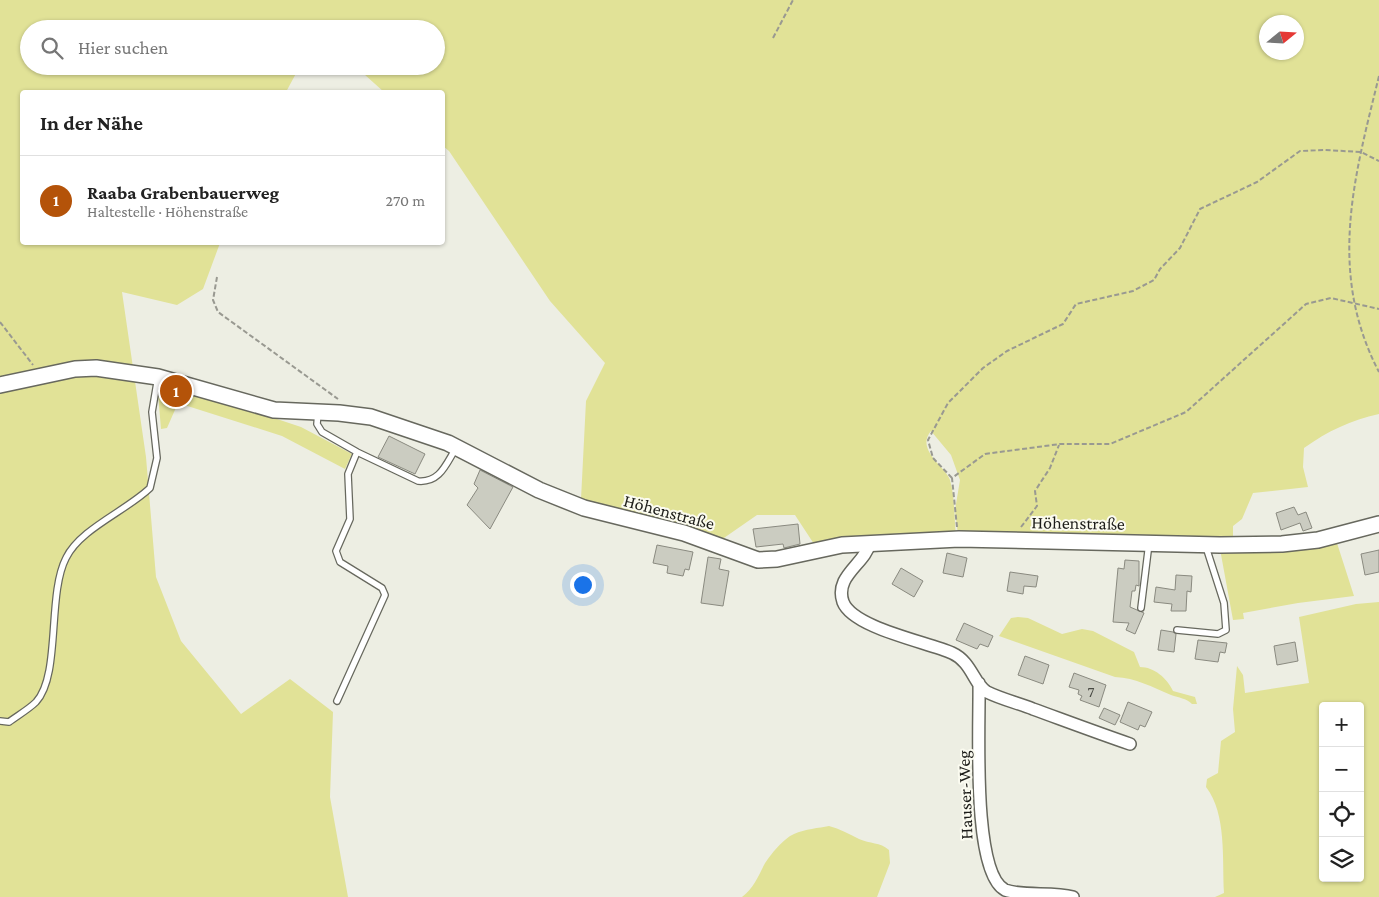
<!DOCTYPE html>
<html lang="de">
<head>
<meta charset="utf-8">
<style>
	:root { --surface:#fff; --page:#f6f6f6; --text:#222; --muted:#767676; --line:#e0e0e0; --accent:#b45309 }
	body { margin:0; font-family:"Crimson Pro",serif; background:var(--page); color:var(--text) }
	.controls { position:absolute; right:15px; bottom:15px; display:grid; overflow:hidden; border-radius:5px; box-shadow:0 1px 4px #0004 }
	.controls button { width:45px; height:45px; display:grid; place-items:center; padding:0; border:0; border-bottom:1px solid var(--line); background:var(--surface); color:var(--text); font:25px sans-serif }
	.compass { position:absolute; left:1259px; top:15px; width:45px; height:45px; border-radius:50%; background:var(--surface); box-shadow:0 1px 4px #0004; rotate:72deg }
	.you { position:absolute; left:582px; top:584px; width:18px; height:18px; margin:-12px; border:4px solid #fff; border-radius:50%; background:#1a73e8; box-shadow:0 0 0 8px #1a73e833 }
	.badge { display:grid; place-items:center; width:32px; height:32px; border-radius:50%; background:var(--accent); color:#fff; font-size:16px; font-weight:700 }
	.pin { position:absolute; translate:-50% -50%; border:2px solid #fff; box-shadow:0 1px 5px #0006 }
	.list { margin:0; padding:0; list-style:none }
	h2 { display:flex; justify-content:space-between; align-items:center; height:65px; margin:0; padding:0 20px; font-size:21px }
	h2 small { font-size:16px; font-weight:400; color:var(--muted) }
	.list li { display:grid; grid-template-columns:32px 1fr auto; gap:15px; align-items:center; box-sizing:border-box; height:90px; padding:0 20px; border-top:1px solid var(--line) }
	.list b { display:block; font-size:19px; white-space:nowrap }
	.list p { margin:0; font-size:16px; white-space:nowrap; color:var(--muted) }
	.list em { font-size:16px; font-style:normal; color:var(--muted) }
	.icon { flex:none; width:28px; height:28px; fill:none; stroke:currentColor; stroke-width:2; stroke-linecap:round; stroke-linejoin:round }
	.map { position:relative; flex:none; width:1379px; height:897px; overflow:hidden }
	.search { position:absolute; background:var(--surface); box-shadow:0 1px 4px #0004; left:20px; top:20px; width:425px; height:55px; display:flex; align-items:center; gap:12px; box-sizing:border-box; padding:0 18px; border-radius:28px; color:var(--muted); font-size:19px }
	.panel { position:absolute; background:var(--surface); box-shadow:0 1px 4px #0004; left:20px; top:90px; width:425px; height:155px; border-radius:5px }
	.map>svg:first-child { display:block }
</style>
</head>
<body>
<div class="map">
<svg width="1379" height="897" viewBox="0 0 1379 897">
	<rect width="100%" height="100%" fill="#edeee3"/>
	<path fill="#e1e297" fill-rule="evenodd" d="M 0,0 L 1379,0 L 1379,414 C 1351,420 1328,431 1304,448 L 1303,467 L 1308,487 L 1253,493 L 1242,519 L 1233,526 L 1233,540 L 958,535 L 955,510 L 960,480 L 951,455 L 931,431 C 915,450 946,467 950,480 C 955,497 954,518 956,535 L 814,544 L 795,515 L 757,515 L 721,540 L 602,508 L 581,499 L 586,401 L 605,363 L 550,301 L 449,151 L 443,146 L 442,92 L 384,92 L 355,66 L 436,66 L 436,29 L 29,29 L 29,66 L 300,66 L 286,92 L 22,92 L 22,242 L 220,243 L 203,289 L 177,305 L 122,292 L 146,457 L 156,577 L 181,641 L 241,714 L 290,679 L 333,712 L 330,797 L 348,897 L 0,897 ZM 1266,22 L 1296,22 L 1296,52 L 1266,52 Z
		M 163,385 L 273,415 L 274,418 L 301,427 L 352,454 L 345,469 L 282,436 L 178,403 L 167,428 L 161,429 L 158,393 Z
		M 1336,540 L 1354,596 L 1298,603 L 1243,613 L 1244,619 L 1233,620 L 1220,549 Z
		M 1379,602 L 1379,897 L 1215,897 L 1224,893 C 1222,860 1227,814 1206,787 L 1207,779 L 1218,773 L 1221,741 L 1235,732 L 1233,709 L 1237,666 L 1243,675 L 1245,693 L 1309,683 L 1299,617 L 1356,604 ZM 1323,706 L 1360,706 L 1360,878 L 1323,878 Z
		M 1018,617 L 1028,618 L 1062,634 L 1082,629 L 1093,631 L 1134,652 L 1140,667 C 1154,667 1167,678 1173,691 L 1195,697 L 1197,704 L 1192,704 C 1186,698 1179,698 1171,695 C 1152,687 1136,678 1115,677 L 999,636 L 1011,618 Z
		M 829,826 C 840,829 849,834 859,839 C 870,844 880,842 889,850 L 890,863 L 877,897 L 742,897 C 753,889 758,877 764,865 C 770,855 784,838 794,834 C 805,829 819,828 829,826 Z"/>
	<path fill="#cbccc1" stroke="#8a8a80" d="M 389,436 L 425,454 L 415,474 L 378,457 Z
		M 480,470 L 513,487 L 490,529 L 467,505 L 478,488 L 474,484 Z
		M 1294,507 L 1298,515 L 1306,512 L 1312,528 L 1303,531 L 1300,523 L 1281,530 L 1276,513 Z
		M 798,524 L 800,544 L 784,548 L 783,544 L 756,547 L 753,529 Z
		M 657,545 L 693,552 L 689,570 L 685,569 L 683,576 L 667,573 L 668,566 L 653,563 Z
		M 1379,550 L 1379,572 L 1365,575 L 1361,554 Z
		M 947,553 L 967,558 L 963,577 L 943,573 Z
		M 708,557 L 721,559 L 719,569 L 729,571 L 723,606 L 701,603 Z
		M 1125,560 L 1139,561 L 1139,586 L 1136,585 L 1135,591 L 1132,591 L 1130,607 L 1144,613 L 1135,634 L 1126,630 L 1129,623 L 1113,622 L 1118,568 L 1124,569 Z
		M 901,568 L 923,581 L 914,597 L 892,584 Z
		M 1010,572 L 1038,576 L 1036,587 L 1024,586 L 1023,594 L 1007,591 Z
		M 1176,575 L 1192,576 L 1191,592 L 1187,591 L 1186,611 L 1171,611 L 1172,604 L 1154,602 L 1156,587 L 1175,590 Z
		M 964,623 L 993,636 L 988,647 L 980,644 L 977,649 L 956,640 Z
		M 1161,630 L 1173,632 L 1176,634 L 1174,652 L 1158,650 Z
		M 1198,640 L 1227,643 L 1225,653 L 1220,652 L 1218,662 L 1195,659 Z
		M 1295,642 L 1298,661 L 1277,665 L 1274,646 Z
		M 1025,656 L 1049,665 L 1043,684 L 1018,675 Z
		M 1074,673 L 1106,685 L 1099,707 L 1080,700 L 1082,696 L 1078,694 L 1079,690 L 1069,687 Z
		M 1128,702 L 1152,712 L 1145,727 L 1140,725 L 1138,730 L 1120,722 Z
		M 1104,708 L 1120,715 L 1115,725 L 1099,718 Z"/>
	<g fill="none" stroke-linecap="round" stroke-linejoin="round">
		<defs>
			<path id="lane" d="M 318,413 L 317,424 L 322,432 L 357,452 L 348,474 L 350,519 L 336,551 L 340,562 L 382,588 L 385,595 L 337,701
				M 357,452 L 418,481 C 440,483 446,464 456,448
				M 1141,608 L 1149,543
				M 1177,630 L 1218,634 L 1226,630 L 1224,603 L 1206,547
				M 0,721 L 9,722 C 17,716 29,709 36,702 C 61,675 47,595 66,558 C 80,529 126,511 150,488 L 157,458 L 152,412 L 158,377"/>
			<path id="street" d="M 870,543 C 865,564 834,576 843,602 C 853,628 927,642 952,653 C 972,662 974,685 987,692 C 1001,699 1018,703 1033,709 C 1066,721 1098,733 1130,744
				M 979,683 C 980,721 971,872 1005,890 C 1025,897 1052,891 1073,897"/>
			<path id="secondary" d="M 0,385 L 75,369 L 96,368 L 158,377 L 274,410 L 339,413 L 371,417 L 448,443 L 539,490 L 584,508 L 684,533 L 758,560 L 777,559 L 842,545 L 959,539 L 1220,545 L 1282,544 L 1318,540 L 1379,524"/>
		</defs>
		<use href="#lane" stroke="#67685e" stroke-width="8"/>
		<use href="#street" stroke="#67685e" stroke-width="14"/>
		<use href="#secondary" stroke="#67685e" stroke-width="18"/>
		<path stroke="#999991" stroke-width="2" stroke-dasharray="5 2.5" stroke-linecap="butt" d="M 773,38 L 793,0
			M 1379,76 C 1354,178 1327,272 1379,372
			M 217,277 L 213,300 L 218,312 L 338,399
			M 0,322 L 33,365
			M 952,478 L 933,458 L 928,440 L 948,403 L 983,368 L 1007,351 L 1063,324 L 1076,304 L 1133,291 L 1154,280 L 1160,269 L 1180,248 L 1200,209 L 1257,182 L 1300,151 L 1325,150 L 1361,152 L 1379,161
			M 957,527 L 952,478 L 985,454 L 1060,444 L 1110,444 L 1186,412 L 1306,304 L 1331,298 L 1379,309
			M 1021,527 L 1037,506 L 1035,491 L 1050,468 L 1059,445"/>
		<use href="#lane" stroke="#fff" stroke-width="5.5"/>
		<use href="#street" stroke="#fff" stroke-width="11"/>
		<use href="#secondary" stroke="#fff" stroke-width="15"/>
	</g>
	<g text-anchor="middle" stroke-width="4" stroke-linejoin="round" paint-order="stroke">
		<g font-size="15" fill="#484943">
			<text x="1091" y="697">7</text>
		</g>
		<g font-size="18" fill="#1d1d19" stroke="#fbfbf0">
			<text transform="translate(669 512) rotate(15)" y="6">Höhenstraße</text>
			<text transform="translate(1078 523) rotate(1)" y="6">Höhenstraße</text>
			<text transform="translate(965 795) rotate(-92)" y="6">Hauser-Weg</text>
		</g>
	</g>
</svg>
<div class="controls">
<button>+</button>
<button>−</button>
<button><svg class="icon" aria-label="locate" viewBox="0 0 24 24"><circle cx="12" cy="12" r="6"/><path d="M12 2v4M12 18v4M2 12h4M18 12h4"/></svg></button>
<button><svg class="icon" aria-label="layers" viewBox="0 0 24 24"><path d="M12 4l9 5-9 5-9-5zM3 14l9 5 9-5"/></svg></button>
</div>
<svg class="compass" viewBox="-18 -18 36 36"><path d="M0-13l5 13h-10z" fill="#e53935"/><path d="M0 13l5-13h-10z" fill="#767676"/></svg>
<div class="you"></div>
<div class="pin badge" style="left:176px;top:391px">1</div>
<div class="search"><svg class="icon" aria-label="search" viewBox="0 0 24 24"><circle cx="10" cy="10" r="6"/><path d="M15 15l6 6"/></svg>Hier suchen</div>
<section class="panel">
<h2>In der Nähe<small></small></h2>
<ul class="list">
<li><span class="badge">1</span><div><b>Raaba Grabenbauerweg</b><p>Haltestelle · Höhenstraße</p></div><em>270 m</em></li>
</ul>
</section>
</div>
</body>
</html>
